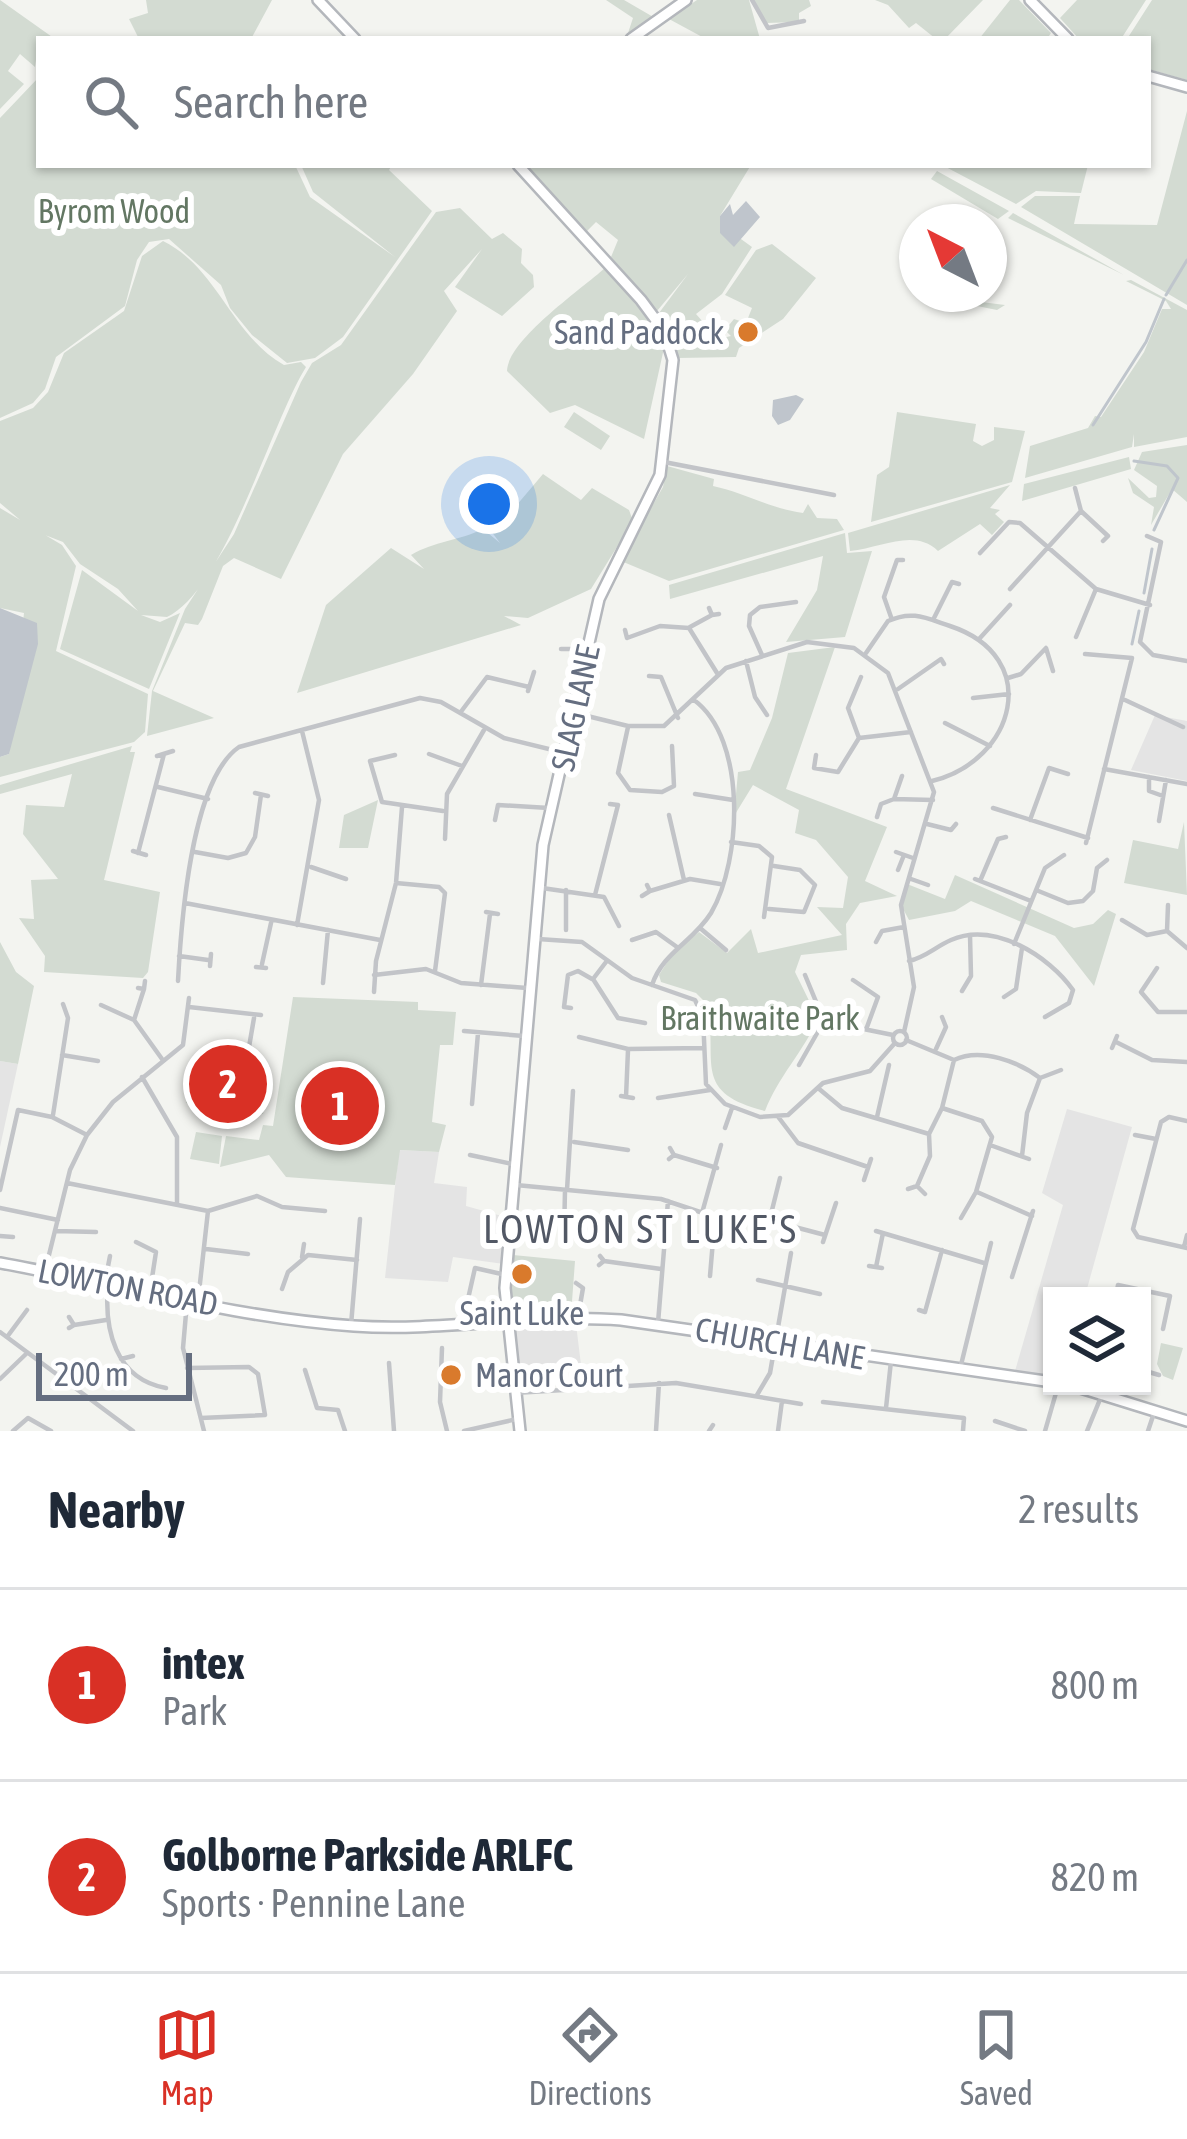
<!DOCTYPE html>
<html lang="en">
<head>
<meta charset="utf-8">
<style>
	:root { --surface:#fff; --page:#f2f2f3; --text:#1f2937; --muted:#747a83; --line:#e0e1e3; --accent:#d93025 }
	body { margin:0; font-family:"Asap Condensed",sans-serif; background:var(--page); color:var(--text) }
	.controls { position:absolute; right:36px; bottom:36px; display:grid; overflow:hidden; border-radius:0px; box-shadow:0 3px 9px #0004 }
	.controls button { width:108px; height:108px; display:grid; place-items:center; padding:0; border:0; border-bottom:3px solid var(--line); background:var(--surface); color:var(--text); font:60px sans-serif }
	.compass { position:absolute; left:899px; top:204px; width:108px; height:108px; border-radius:50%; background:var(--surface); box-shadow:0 3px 9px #0004; rotate:318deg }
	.scale { position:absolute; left:36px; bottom:30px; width:156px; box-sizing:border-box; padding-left:12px; border:6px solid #656e80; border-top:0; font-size:33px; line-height:42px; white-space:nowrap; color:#656e80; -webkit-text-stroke:9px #fff; paint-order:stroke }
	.you { position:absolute; left:489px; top:504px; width:42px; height:42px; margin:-30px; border:9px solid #fff; border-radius:50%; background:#1a73e8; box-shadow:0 0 0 18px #1a73e833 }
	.badge { display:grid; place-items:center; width:78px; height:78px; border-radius:50%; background:var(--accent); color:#fff; font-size:39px; font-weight:700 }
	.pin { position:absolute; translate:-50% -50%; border:6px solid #fff; box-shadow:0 3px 12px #0006 }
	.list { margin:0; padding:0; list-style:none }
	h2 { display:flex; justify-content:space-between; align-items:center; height:156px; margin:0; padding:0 48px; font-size:51px }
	h2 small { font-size:39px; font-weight:400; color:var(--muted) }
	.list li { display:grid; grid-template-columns:78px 1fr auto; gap:36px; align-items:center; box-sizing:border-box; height:192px; padding:0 48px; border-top:3px solid var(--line) }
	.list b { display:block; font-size:45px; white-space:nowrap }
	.list p { margin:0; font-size:39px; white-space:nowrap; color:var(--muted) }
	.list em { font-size:39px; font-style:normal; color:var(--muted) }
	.icon { flex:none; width:66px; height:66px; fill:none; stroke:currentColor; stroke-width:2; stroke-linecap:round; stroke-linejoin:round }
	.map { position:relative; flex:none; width:1187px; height:1431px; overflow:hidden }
	.search { position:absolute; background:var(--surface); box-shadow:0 3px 9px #0004; left:36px; right:36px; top:36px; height:132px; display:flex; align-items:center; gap:30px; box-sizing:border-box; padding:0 42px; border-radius:0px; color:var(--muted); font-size:45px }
	.sheet { height:540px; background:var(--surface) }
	nav { display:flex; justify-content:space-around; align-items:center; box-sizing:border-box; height:168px; border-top:3px solid var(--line); background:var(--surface); font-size:33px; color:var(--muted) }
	nav a { display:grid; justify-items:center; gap:6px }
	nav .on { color:var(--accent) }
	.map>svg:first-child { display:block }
</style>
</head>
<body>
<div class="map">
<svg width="1187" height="1431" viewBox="0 0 1187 1431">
	<rect width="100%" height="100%" fill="#f3f4f0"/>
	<path fill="#e4e4e4" d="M 1155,715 L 1187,721 L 1187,781 L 1131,770 Z
		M 0,1061 L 18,1064 L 0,1147 Z
		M 1067,1109 L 1132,1127 L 1085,1296 L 1052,1296 L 1052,1376 L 1015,1371 L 1063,1205 L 1042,1193 Z
		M 399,1150 L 439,1152 L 434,1183 L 467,1187 L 466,1206 L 509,1218 L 504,1264 L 453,1257 L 448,1282 L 385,1278 Z
		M 576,1324 L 581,1365 L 517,1372 L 512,1329 Z"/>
	<path fill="#d3dbd2" d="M 0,0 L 55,39 L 39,39 L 35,67 L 20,54 L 8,71 L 24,84 L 0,109 Z
		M 146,0 L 272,0 L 251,39 L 139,39 L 129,19 L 148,13 Z
		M 606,0 L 624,0 L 655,18 L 627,36 L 633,18 Z
		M 697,0 L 749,0 L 760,39 L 706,39 L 669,19 Z
		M 753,0 L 809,0 L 811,6 L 799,13 L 799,22 L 766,23 Z
		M 875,0 L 983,0 L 945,39 L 936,39 L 916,23 L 909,28 L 888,5 Z
		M 1010,0 L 1019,0 L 1051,33 L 1047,39 L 979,39 Z
		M 1077,0 L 1146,0 L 1121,39 L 1079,39 L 1060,18 Z
		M 1152,0 L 1187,0 L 1187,80 L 1148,69 L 1148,39 L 1127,39 Z
		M 38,78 L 39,165 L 295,165 L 310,197 L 395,257 L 313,192 L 301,165 L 392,165 L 389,170 L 432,211 L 343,337 L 315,358 L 287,363 L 252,335 L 230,308 L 221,285 L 169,239 L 149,242 L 137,260 L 125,306 L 56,357 L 45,389 L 33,403 L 0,418 L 0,118 Z
		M 1187,111 L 1187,305 L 1021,207 L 1035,196 L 1080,196 L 1074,224 L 1157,225 Z
		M 524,165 L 751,165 L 720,216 L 723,226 L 752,247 L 722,294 L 696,314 L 718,339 L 731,336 L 725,330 L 734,319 L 746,323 L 752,308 L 725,295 L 756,250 L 772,244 L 816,278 L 783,319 L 739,348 L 736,357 L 678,358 L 659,313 L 688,274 L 657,311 L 611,257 L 618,240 L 596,222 L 587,231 Z
		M 942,165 L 1088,165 L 1081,193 L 1036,191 L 1016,204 Z
		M 937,171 L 1009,211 L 998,219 L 931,179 Z
		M 460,208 L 492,239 L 503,233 L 522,249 L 521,263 L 533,275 L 534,287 L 502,316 L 455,287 L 482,249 L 444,291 L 457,311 L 413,374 L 343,454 L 281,579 L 234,558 L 223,566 L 202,619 L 198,625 L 185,623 L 153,691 L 214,718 L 147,736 L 152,691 L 185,609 L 234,534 L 301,382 L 312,363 L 341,345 L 436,212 Z
		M 1013,213 L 1124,275 L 1008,218 Z
		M 163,241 C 218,268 231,335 284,365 L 301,362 L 306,367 C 270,425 225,590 167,617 L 141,615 L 160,622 L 180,613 L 149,689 L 60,649 L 82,570 L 138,611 L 118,589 L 80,564 L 63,542 L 32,530 L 0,503 L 0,421 L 33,408 L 48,392 L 64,353 L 124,311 L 142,256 Z
		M 605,268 L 648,319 L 664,348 L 644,439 L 575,405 L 550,413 L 507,371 C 508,340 579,291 605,268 Z
		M 1131,280 L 1187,310 L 1187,437 L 1134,447 L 1134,434 L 1132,447 L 1025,478 L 1030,446 L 1088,428 L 1095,416 L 1101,417 L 1144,352 L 1162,309 L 1171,309 L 1166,301 L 1126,281 Z
		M 932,294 L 980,294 L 981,302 L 1005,305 L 997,310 L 927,296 Z
		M 574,412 L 610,436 L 601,450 L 564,427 Z
		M 897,412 L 976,424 L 973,441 L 982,446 L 994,440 L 994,427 L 1025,431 L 1012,482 L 871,522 L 877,475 L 889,467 Z
		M 1187,445 L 1187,502 L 1172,489 L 1151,525 L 1154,507 L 1133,493 L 1128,478 L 1149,498 L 1156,497 L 1157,486 L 1134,470 L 1142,452 Z
		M 1129,457 L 1131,469 L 1022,501 L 1024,484 Z
		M 667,466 L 714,479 L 713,486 C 746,493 768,508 803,513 L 808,504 L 817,518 L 837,519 L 844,530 L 669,581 L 621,561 L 663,487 Z
		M 543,474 L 581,500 L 592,488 L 629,510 L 633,521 L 591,589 L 528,618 L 504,616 L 521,625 L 297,693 L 326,605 L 391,548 L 424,569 L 411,555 C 435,541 458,541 483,529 L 500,543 L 488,527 L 510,513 Z
		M 1010,485 L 990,508 L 1000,510 L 995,514 L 1004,522 L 992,535 L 980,524 L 938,551 C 914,528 882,548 850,551 L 848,533 Z
		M 0,508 L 62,545 L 76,566 L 56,651 L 148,694 L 145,732 L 134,742 L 0,777 L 0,757 L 9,754 L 24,613 L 0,608 Z
		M 845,533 L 847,553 L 872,551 L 845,637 L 786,642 L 817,590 L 823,556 L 670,599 L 669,585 Z
		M 835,647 L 786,789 L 887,827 L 865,881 L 897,896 L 860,903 L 846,924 L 847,950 L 801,955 L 795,972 L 818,1019 C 803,1052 778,1077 765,1111 C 690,1092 719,1061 707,1004 L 696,993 L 661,982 L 659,975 L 673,953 L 699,932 L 727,953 L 751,929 L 758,953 L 842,935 L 817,907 L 843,908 L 848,877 L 816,840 L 795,833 L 799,810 L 753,785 L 734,816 L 738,772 L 750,770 L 772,718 L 788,653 Z
		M 132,746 L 130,752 L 135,752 L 104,880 L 160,892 L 148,972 L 143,978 L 44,972 L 45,956 L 19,918 L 34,919 L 31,880 L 58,879 L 23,834 L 26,805 L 64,807 L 72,774 L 0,794 L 0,785 Z
		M 378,800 L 368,848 L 339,848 L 344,815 Z
		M 1184,822 L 1187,895 L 1124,883 L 1133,840 L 1178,849 Z
		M 955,875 L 1074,928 L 1093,924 L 1108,910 L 1116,914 L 1094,986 L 1055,936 L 971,901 L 955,911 L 909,920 L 901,905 L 907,884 L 945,899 Z
		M 0,942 L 16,972 L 34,986 L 18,1064 L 0,1061 Z
		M 293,997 L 418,1002 L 418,1010 L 456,1012 L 453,1045 L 440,1045 L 432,1122 L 446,1125 L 439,1152 L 400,1150 L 395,1185 L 286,1177 L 269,1155 L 220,1167 L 226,1136 L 259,1140 L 263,1125 L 273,1126 Z
		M 193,1055 L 270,1066 L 263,1114 L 186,1103 Z
		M 196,1132 L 222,1136 L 219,1164 L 190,1159 Z
		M 513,1255 L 575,1261 L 571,1315 L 509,1313 Z
		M 1161,1343 L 1183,1348 L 1173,1380 L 1163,1376 L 1157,1364 Z"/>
	<path fill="#bfc5cc" d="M 746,201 L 760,217 L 734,247 L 720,233 L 720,216 L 730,204 L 733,215 Z
		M 796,395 L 804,399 L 790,420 L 778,425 L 772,416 L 773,400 Z
		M 0,608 L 37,623 L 38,644 L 9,754 L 0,757 Z
		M 743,1008 L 757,1008 L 765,1031 L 738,1036 L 735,1017 Z"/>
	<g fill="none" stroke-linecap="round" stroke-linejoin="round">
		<path stroke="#bfc5cc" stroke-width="3" d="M 1166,295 L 1187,260
			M 1093,425 L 1146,342 L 1164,299
			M 1134,461 L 1167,466 L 1178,478 L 1154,530
			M 1144,593 L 1152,549
			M 1132,644 L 1139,611"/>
		<defs>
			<path id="secondary" d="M 318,0 L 355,39
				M 1030,0 L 1068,39
				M 631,39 L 686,0
				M 1148,76 L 1187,87
				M 518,165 L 641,300 L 664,331 L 673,360 L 660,475 L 599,599 L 543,845 L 505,1288 L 520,1431
				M 0,1263 C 117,1284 235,1318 354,1326 C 444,1332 532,1313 621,1320 L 1052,1382
				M 1074,1386 L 1187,1421"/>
		</defs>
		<use href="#secondary" stroke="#b4b7bc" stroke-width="14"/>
		<path stroke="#c2c4c8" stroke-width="4.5" d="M 752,0 L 768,28 L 804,21
			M 664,462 L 834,495
			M 1075,488 L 1081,511
			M 1147,536 L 1161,542 L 1140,642 L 1153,655 L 1187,661
			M 980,553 L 1009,522 L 1020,523 L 1096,589 L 1150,605
			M 1010,589 L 1081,511 L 1108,536 L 1103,541
			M 709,608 L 712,615 L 719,614
			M 891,617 L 884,597 L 897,560 L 903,560
			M 934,618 L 952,582 L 959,584
			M 690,627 L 712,615
			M 625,630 L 627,638 L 660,626 L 689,628 L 717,673
			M 1076,637 L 1096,589
			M 980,638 L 1010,605
			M 561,649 L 585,649
			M 866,653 L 888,621 C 912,610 926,618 950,626 C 1044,657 1015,761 932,781
			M 1085,654 L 1132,658 L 1086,843
			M 762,655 L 749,626 L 750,615 L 760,607 L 796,602
			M 746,661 L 755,697 L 767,715
			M 649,676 L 661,677 L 678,718
			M 1008,678 L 1021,674 L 1046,648 L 1053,671
			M 898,689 L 941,659 L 944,664
			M 528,691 L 534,672
			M 973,698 L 1009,694
			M 1125,700 L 1183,727
			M 460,713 L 487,677 L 529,687
			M 575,713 L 628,726 L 664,726 L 726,668 L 807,642 L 854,648 L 888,673 L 934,792 L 901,905 L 914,987 L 904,1032
			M 945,723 L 990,746
			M 628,727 L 618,773 L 630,790 L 662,792 L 674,786 L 672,746
			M 859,738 L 848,708 L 861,677
			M 859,738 L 911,732
			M 429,754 L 462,766
			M 395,755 L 370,761 L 382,802 L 443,811
			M 816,755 L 814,768 L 838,772 L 859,738
			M 157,756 L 173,751
			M 1104,769 L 1187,784
			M 902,776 L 894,799 L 933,800
			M 1149,777 L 1149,791 L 1163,796
			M 158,787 L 208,799
			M 255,793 L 268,796
			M 695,794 L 733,800
			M 993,808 L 1088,838
			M 669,815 L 684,880
			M 877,817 L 881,804 L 894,799
			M 495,820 L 498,805 L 549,808
			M 1030,820 L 1049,768 L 1068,774
			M 1159,821 L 1166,780
			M 927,824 L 951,830 L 956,824
			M 445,839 L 447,794 L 484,730
			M 731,842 L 759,846 L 772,857 L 764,917
			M 133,851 L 146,855
			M 195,852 L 228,858 L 246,853 L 255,837 L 261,795
			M 896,852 L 913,858
			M 138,853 L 164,754
			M 311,867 L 346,879
			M 898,870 L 904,855
			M 911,879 L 928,885
			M 975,879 L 1031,901
			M 980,881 L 998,839 L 1006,837
			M 396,883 L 439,887 L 445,893 L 435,971
			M 542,888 L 604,897 L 619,926
			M 566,890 L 566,930
			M 1036,890 L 1068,903 L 1083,901 L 1093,891 L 1097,868 L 1107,860
			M 650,891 L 690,879 L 720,884
			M 595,895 L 618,805 L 610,804
			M 642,896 L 650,891 L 647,885
			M 185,903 L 380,940
			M 769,909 L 804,912 L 815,885 L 800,870 L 774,866
			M 486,912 L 498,914
			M 1122,920 L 1147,935 L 1167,931
			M 297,925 L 319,800 L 302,731
			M 700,928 L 726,950
			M 1167,931 L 1168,905
			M 1167,931 L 1187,948
			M 538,939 L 582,942 L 632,978 L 695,1000 L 703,1017 L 706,1084 L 725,1104 L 760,1117 L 788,1115 L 823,1083 L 870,1071 L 895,1043
			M 632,940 L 656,932 L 677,947
			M 876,942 L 882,931 L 904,927
			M 1014,944 L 1045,868 L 1064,855
			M 179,956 L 208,960
			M 909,961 C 926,957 935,947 951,940 C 994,921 1049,956 1073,990 L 1069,1003 L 1045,1017
			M 606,962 L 593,979 L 618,1018 L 645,1023
			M 262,964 L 271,923
			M 210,966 L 211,954
			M 256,967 L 266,968
			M 1157,968 L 1141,992 L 1158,1012 L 1187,1012
			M 374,975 L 426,969 L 461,983 L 527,988
			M 805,975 L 824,1021
			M 853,980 L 878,997 L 867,1027
			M 178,981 C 181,924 191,780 239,747 L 420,698 L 441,702 L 504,738 L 561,752
			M 323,983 L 328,930
			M 481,985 L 490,914
			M 652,985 C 663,952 693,942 711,913 C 742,860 747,739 694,700
			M 138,988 L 144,989 L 145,981
			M 962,991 L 971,976 L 970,935
			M 374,992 L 376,961 L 396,883 L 402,807
			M 1004,997 L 1016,989 L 1022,948
			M 101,1005 L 134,1020 L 144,989
			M 189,1007 L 261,1015
			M 571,1008 L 564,1007 L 568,975 L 578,971 L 592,979
			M 134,1020 L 162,1059
			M 824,1021 L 893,1035
			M 464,1031 L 524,1036
			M893 1038a7 7 0 1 1 14 0a7 7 0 1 1-14 0Z
			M 579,1037 L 628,1049 L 703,1048
			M 906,1040 L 954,1060
			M 1116,1042 L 1152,1060 L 1187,1062
			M 249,1047 L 254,1018
			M 1112,1048 L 1117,1036
			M 936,1049 L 946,1027 L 942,1017
			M 62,1055 L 98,1061
			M 954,1060 C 981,1047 1019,1062 1040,1078 L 1061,1070
			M 799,1065 L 824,1021
			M 142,1077 L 177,1137 L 177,1204
			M 818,1088 L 842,1108 L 929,1134 L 942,1108 L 954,1060
			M 621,1096 L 633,1098
			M 626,1097 L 628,1050
			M 658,1098 L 710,1090
			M 472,1104 L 478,1033
			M 942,1108 L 982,1121 L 992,1137 L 976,1192 L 961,1218
			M 53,1115 L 68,1018 L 63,1004
			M 877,1117 L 889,1065
			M 779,1118 L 798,1143 L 868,1167
			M 1187,1121 L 1169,1117 L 1161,1122 L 1133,1229 L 1138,1237 L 1187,1248
			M 725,1128 L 732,1108
			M 1135,1135 L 1156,1139
			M 574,1142 L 628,1150
			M 990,1145 L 1029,1159
			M 470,1155 L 512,1164
			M 674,1155 L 717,1168
			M 1022,1156 L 1027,1113 L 1040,1078
			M 669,1159 L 674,1155 L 670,1148
			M 864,1180 L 871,1159
			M 67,1183 L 208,1211 L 257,1196 L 282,1207 L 325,1211
			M 516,1185 L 661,1199 L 715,1217 L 749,1215 L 825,1235
			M 917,1186 L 930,1156 L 929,1134
			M 908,1189 L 917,1186 L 925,1194
			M 0,1190 L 18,1110 L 52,1117 L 87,1135
			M 567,1190 L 573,1091
			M 977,1192 L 1032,1216
			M 0,1208 L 58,1220
			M 702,1213 L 721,1145
			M 769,1222 L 780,1178
			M 56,1231 L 96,1232
			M 876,1231 L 984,1263
			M 0,1236 L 13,1237
			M 564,1237 L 565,1190
			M 136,1242 L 156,1252 L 150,1291
			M 823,1242 L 836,1203
			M 1184,1247 L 1187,1235
			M 206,1249 L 248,1254
			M 302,1257 L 304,1244
			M 604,1261 L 661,1269
			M 599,1265 L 604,1261 L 600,1256
			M 869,1266 L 882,1268
			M 876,1267 L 883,1233
			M 45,1271 L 70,1170 L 87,1135 L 113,1102 L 183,1045 L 189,998
			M 710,1276 L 715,1217
			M 1012,1277 L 1033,1211
			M 758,1280 L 820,1294
			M 105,1282 L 110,1256
			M 576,1283 L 583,1288 L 578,1317
			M 108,1285 C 104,1329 115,1379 166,1388
			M 282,1289 L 288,1272 L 308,1255 L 357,1260
			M 1116,1296 L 1118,1285 L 1170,1296 L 1163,1329
			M 468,1299 L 475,1268 L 506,1275
			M 198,1301 L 208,1211
			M 187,1302 L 183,1348 L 204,1431
			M 919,1310 L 925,1312 L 942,1250
			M 658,1323 L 668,1201
			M 74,1325 L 106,1320
			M 351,1325 L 360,1219
			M 69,1328 L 74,1325 L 69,1317
			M 0,1332 L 133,1431
			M 7,1337 L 27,1310
			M 442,1348 L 440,1402 L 447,1431
			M 121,1359 L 133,1356
			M 389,1363 L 394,1431
			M 961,1365 L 991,1243
			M 187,1368 L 249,1367 L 258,1374 L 265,1415 L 201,1418
			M 305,1370 L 317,1408 L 338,1410 L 345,1431
			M 1142,1370 L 1159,1375
			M 0,1379 L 26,1354
			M 515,1393 L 676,1383 L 801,1404
			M 757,1395 L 770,1373 L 791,1253
			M 823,1402 L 964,1418 L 963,1431
			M 886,1408 L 891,1361
			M 995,1421 L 1025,1431
			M 13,1431 L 28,1418 L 51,1431
			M 464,1431 L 517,1419
			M 656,1431 L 659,1383
			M 709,1431 L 713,1425
			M 778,1431 L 782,1401
			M 1045,1431 L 1058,1386
			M 1087,1431 L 1101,1397
			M 1148,1431 L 1155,1410"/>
		<use href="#secondary" stroke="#fff" stroke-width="9"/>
	</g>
	<g fill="#d97a2c" stroke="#fff" stroke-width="4.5">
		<circle cx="748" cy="332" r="12"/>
		<circle cx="522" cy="1274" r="12"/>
		<circle cx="451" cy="1375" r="12"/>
	</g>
	<g text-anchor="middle" stroke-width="12" stroke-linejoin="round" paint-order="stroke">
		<g font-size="33" fill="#637763" stroke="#fff">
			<text x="114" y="223">Byrom Wood</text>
			<text x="760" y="1030">Braithwaite Park</text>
		</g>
		<g font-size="33" fill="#656e80" stroke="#fff" text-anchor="end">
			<text x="724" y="344">Sand Paddock</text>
			<text x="522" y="1325" text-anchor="middle">Saint Luke</text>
			<text x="475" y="1387" text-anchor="start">Manor Court</text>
		</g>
		<g font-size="33" fill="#656e80" stroke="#fff">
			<text transform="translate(575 708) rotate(-78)" y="12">SLAG LANE</text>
			<text transform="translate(128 1287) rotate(11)" y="12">LOWTON ROAD</text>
			<text transform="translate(780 1343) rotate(10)" y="12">CHURCH LANE</text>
		</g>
		<g font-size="39" letter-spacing="3" fill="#525865" stroke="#fff">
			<text x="641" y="1243">LOWTON ST LUKE'S</text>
		</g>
	</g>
</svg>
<div class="controls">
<button><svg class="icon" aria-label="layers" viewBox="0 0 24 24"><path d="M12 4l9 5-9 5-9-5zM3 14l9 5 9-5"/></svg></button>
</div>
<svg class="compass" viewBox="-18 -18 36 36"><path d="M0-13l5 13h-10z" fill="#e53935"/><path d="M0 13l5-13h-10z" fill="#747a83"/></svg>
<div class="scale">200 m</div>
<div class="you"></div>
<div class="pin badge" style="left:340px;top:1106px">1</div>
<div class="pin badge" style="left:228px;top:1084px">2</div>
<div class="search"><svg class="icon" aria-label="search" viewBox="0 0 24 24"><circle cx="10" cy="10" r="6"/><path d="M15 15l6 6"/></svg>Search here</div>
</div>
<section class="sheet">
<h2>Nearby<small>2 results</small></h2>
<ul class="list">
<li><span class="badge">1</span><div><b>intex</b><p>Park</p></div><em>800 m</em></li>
<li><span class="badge">2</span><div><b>Golborne Parkside ARLFC</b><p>Sports · Pennine Lane</p></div><em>820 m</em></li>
</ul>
</section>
<nav>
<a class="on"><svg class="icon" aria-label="map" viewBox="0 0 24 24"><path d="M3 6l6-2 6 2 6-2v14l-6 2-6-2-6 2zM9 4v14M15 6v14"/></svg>Map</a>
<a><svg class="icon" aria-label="directions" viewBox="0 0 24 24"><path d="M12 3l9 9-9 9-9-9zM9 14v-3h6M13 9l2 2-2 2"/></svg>Directions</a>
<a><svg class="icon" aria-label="saved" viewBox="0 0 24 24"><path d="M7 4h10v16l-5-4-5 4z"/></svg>Saved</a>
</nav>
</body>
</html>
